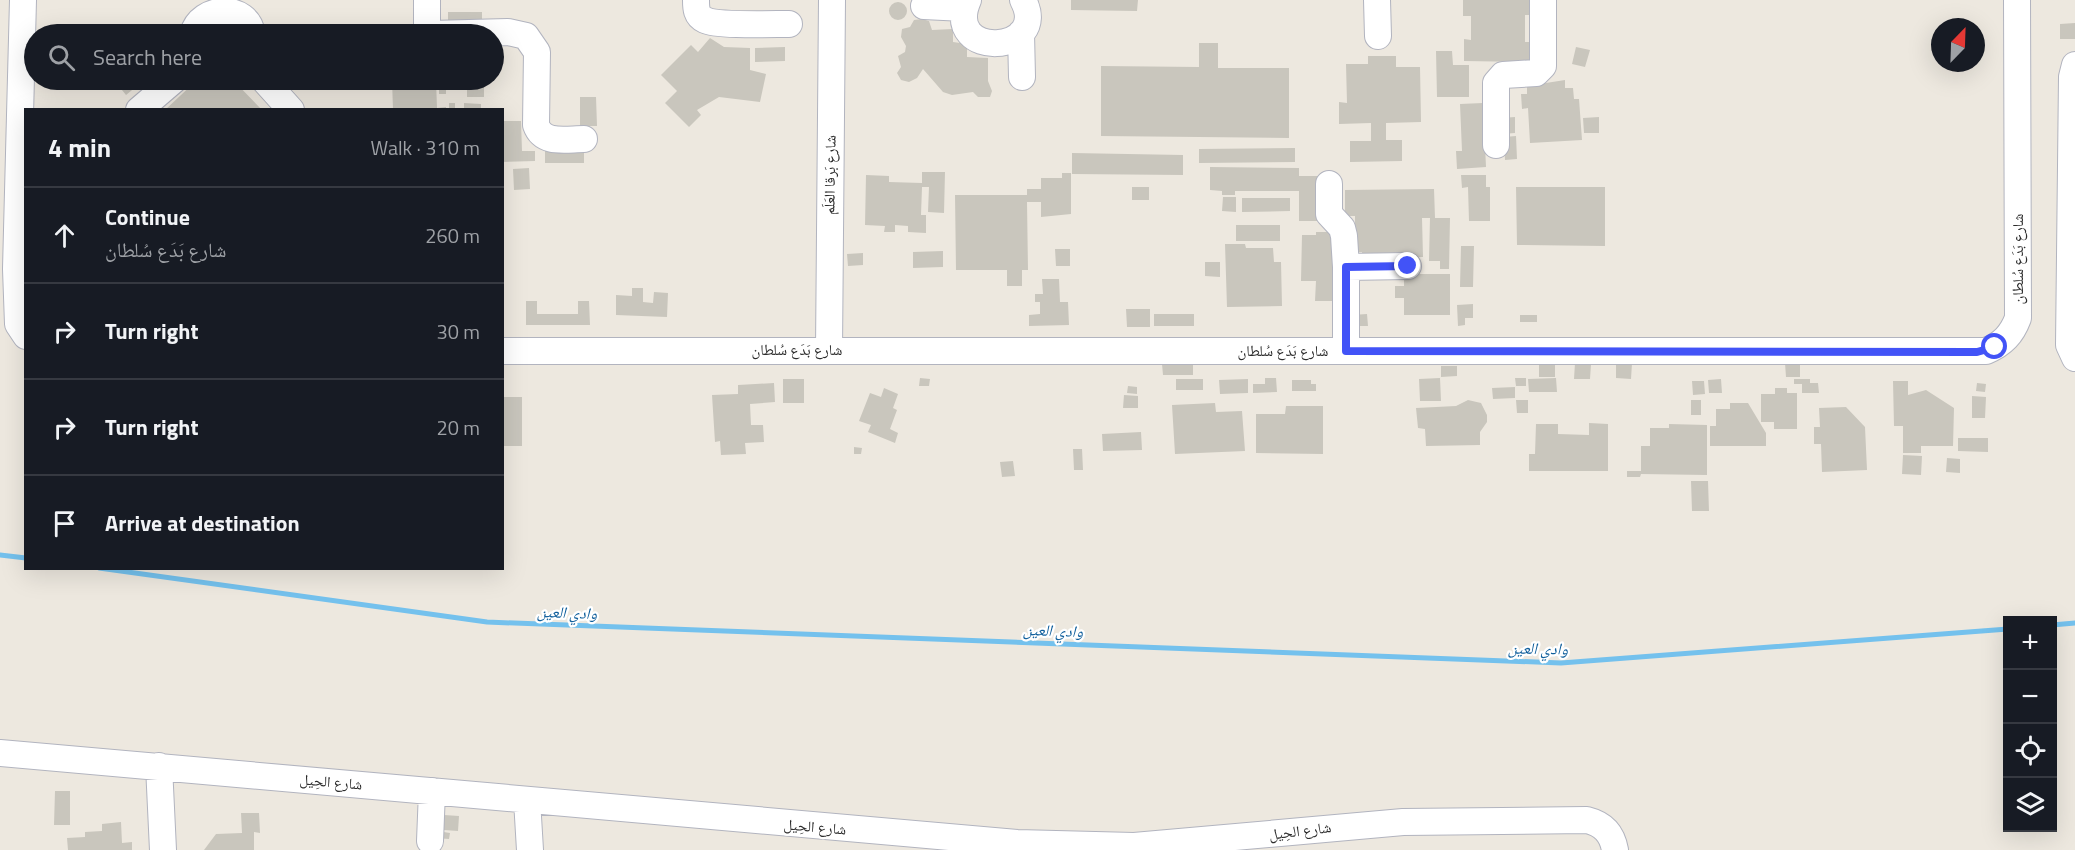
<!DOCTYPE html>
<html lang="en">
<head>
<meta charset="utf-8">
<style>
	:root { --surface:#171b24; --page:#242831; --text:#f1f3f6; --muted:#9ea1a6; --line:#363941 }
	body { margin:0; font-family:"Titillium Web","Noto Naskh Arabic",sans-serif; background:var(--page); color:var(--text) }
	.controls { position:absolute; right:18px; bottom:18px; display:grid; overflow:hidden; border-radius:0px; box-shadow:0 6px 24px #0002 }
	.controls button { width:54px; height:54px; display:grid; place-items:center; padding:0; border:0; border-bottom:2px solid var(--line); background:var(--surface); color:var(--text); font:30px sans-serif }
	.compass { position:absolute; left:1931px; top:18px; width:54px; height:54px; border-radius:50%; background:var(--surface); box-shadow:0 6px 24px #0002; rotate:23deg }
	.stop { position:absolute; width:18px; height:18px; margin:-14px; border:4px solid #4253f7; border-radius:50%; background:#fff }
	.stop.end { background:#4253f7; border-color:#fff; box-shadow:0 2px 6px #0008 }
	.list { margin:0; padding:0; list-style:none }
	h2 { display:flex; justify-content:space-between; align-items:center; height:78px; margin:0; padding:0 24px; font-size:26px }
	h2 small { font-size:20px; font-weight:400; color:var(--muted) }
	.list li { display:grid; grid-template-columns:39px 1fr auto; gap:18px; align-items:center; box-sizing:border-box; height:96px; padding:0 24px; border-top:2px solid var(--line) }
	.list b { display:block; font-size:22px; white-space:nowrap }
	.list p { margin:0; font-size:20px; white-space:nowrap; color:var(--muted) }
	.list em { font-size:20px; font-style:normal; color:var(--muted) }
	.icon { flex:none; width:33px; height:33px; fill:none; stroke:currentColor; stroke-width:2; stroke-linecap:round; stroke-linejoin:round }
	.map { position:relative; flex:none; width:2075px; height:850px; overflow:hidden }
	.search { position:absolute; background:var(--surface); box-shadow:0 6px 24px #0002; left:24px; top:24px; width:480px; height:66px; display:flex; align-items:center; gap:15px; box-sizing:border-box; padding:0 21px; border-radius:33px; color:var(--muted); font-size:22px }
	.panel { position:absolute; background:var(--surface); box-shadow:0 6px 24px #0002; left:24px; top:108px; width:480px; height:462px; border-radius:0px }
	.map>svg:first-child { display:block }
</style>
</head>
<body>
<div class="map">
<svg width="2075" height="850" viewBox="0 0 2075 850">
	<rect width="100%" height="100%" fill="#ede8df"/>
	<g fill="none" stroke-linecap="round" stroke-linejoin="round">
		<path stroke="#74c1ed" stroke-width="5" d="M 0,555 L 26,558
			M 99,568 L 487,622 L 1561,663 L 2008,629
			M 2052,625 L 2075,623"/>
	</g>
	<path fill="#c9c6bd" d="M 1071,0 L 1138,0 L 1137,11 L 1071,10 Z
		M 1463,0 L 1533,0 L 1533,15 L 1525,15 L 1525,42 L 1530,42 L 1530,62 L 1464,61 L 1464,39 L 1471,40 L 1471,16 L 1463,16 Z
		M889 11a9 9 0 1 1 18 0a9 9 0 1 1-18 0Z
		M 448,12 L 482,12 L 482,27 L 448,27 Z
		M 922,19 L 929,21 L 932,30 L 953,29 L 953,42 L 967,44 L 967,57 L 988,58 L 988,81 L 992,91 L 990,97 L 978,97 L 973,92 L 952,95 L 943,92 L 923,69 L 917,78 L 909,82 L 901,80 L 897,73 L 901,67 L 898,56 L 905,52 L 906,46 L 901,37 L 902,29 L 910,27 L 914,20 Z
		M 2075,23 L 2075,39 L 2060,39 L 2060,24 Z
		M 383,32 L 402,32 L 402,34 L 383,34 Z
		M 710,38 L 724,47 L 750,48 L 750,70 L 766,74 L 760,102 L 719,97 L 697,110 L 701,115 L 689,127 L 665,103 L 677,91 L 661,75 L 691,45 L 698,52 Z
		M 1199,43 L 1218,43 L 1218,68 L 1289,68 L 1289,138 L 1101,136 L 1101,66 L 1199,67 Z
		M 785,47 L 785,61 L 755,62 L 755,48 Z
		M 1576,47 L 1590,50 L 1585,67 L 1572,64 Z
		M 1436,51 L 1452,51 L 1453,65 L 1469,65 L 1469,97 L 1437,97 Z
		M 1368,56 L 1396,56 L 1396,67 L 1420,67 L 1421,122 L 1386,123 L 1386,140 L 1402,140 L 1402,161 L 1350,162 L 1350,141 L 1371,141 L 1371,123 L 1339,124 L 1339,102 L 1347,103 L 1346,64 L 1368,64 Z
		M 114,80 L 132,80 L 137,86 L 126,95 Z
		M 197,80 L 233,80 L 262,110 L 165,110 Z
		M 392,80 L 436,80 L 437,108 L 446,107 L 446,110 L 393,110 Z
		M 439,80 L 446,80 L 446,94 L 439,94 Z
		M 455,80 L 484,80 L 484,97 L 467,97 L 467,87 L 455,87 Z
		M 1565,80 L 1565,88 L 1573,88 L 1574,99 L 1579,99 L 1582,140 L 1530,143 L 1528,108 L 1522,109 L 1521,94 L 1527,94 L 1527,86 Z
		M 580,97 L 596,97 L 597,126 L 580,126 Z
		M 449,103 L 455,103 L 455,110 L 449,110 Z
		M 464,103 L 481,104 L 481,110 L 464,110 Z
		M 1483,103 L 1486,167 L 1457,169 L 1456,151 L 1462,151 L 1460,104 Z
		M 1515,117 L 1515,133 L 1502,134 L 1501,118 Z
		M 1599,117 L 1599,133 L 1584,133 L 1583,118 Z
		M 502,121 L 521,121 L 522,151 L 535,151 L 535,161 L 502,162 Z
		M 1516,136 L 1517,159 L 1505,160 L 1504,137 Z
		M 584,146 L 584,163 L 545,163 L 545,147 Z
		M 1295,148 L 1295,162 L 1199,163 L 1199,149 Z
		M 1072,153 L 1183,155 L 1183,175 L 1072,174 Z
		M 1210,167 L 1299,168 L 1299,176 L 1319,176 L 1319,221 L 1299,221 L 1299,191 L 1235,191 L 1235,195 L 1222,195 L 1222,191 L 1210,190 Z
		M 529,168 L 530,189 L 514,190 L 513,169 Z
		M 922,172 L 945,172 L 944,213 L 928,212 L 929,187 L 922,187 L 921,215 L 926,215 L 926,233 L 908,232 L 908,226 L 895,225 L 895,232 L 884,232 L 885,226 L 865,225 L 866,175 L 889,176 L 889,182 L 922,183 Z
		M 1062,173 L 1071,173 L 1071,214 L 1041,217 L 1041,202 L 1027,202 L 1028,270 L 1022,270 L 1022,286 L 1007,286 L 1007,270 L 956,270 L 955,195 L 1027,195 L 1027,189 L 1041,189 L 1041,178 L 1062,178 Z
		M 1461,175 L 1486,175 L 1486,187 L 1490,187 L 1490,221 L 1469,221 L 1468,187 L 1462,188 Z
		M 1132,187 L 1149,187 L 1149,200 L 1132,200 Z
		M 1516,187 L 1605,187 L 1605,246 L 1517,245 Z
		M 1434,189 L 1435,218 L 1450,218 L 1449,269 L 1440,269 L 1440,261 L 1429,261 L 1430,218 L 1422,218 L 1423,257 L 1362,258 L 1362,252 L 1350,252 L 1350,229 L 1355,229 L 1355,216 L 1345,216 L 1345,190 Z
		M 1223,197 L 1236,197 L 1236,212 L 1222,211 Z
		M 1242,198 L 1290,198 L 1290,211 L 1242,212 Z
		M 1236,225 L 1280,225 L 1280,241 L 1236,241 Z
		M 1316,232 L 1338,232 L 1337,301 L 1315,301 L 1316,281 L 1301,281 L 1302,235 L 1316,235 Z
		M 1225,244 L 1245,244 L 1246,248 L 1273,248 L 1274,262 L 1281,262 L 1282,306 L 1227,307 Z
		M 1461,246 L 1474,246 L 1473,287 L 1460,287 Z
		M 1055,249 L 1070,249 L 1070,266 L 1056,266 Z
		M 943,251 L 943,267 L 913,268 L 913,252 Z
		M 863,253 L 863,265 L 848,266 L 847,254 Z
		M 1205,262 L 1220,262 L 1220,277 L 1205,276 Z
		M 1404,274 L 1450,274 L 1450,315 L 1404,315 L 1404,298 L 1395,298 L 1395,286 L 1404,286 Z
		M 1042,279 L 1059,279 L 1060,302 L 1068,302 L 1069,325 L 1029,326 L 1029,315 L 1040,314 L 1040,302 L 1035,302 L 1035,294 L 1043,294 Z
		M 632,288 L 643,288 L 643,302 L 653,303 L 654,292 L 668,293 L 667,317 L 616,315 L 616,295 L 632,296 Z
		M 526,301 L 537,301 L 537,314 L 578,314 L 578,301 L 589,301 L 590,325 L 526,325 Z
		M 1473,304 L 1473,318 L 1465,318 L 1465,325 L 1458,326 L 1457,305 Z
		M 1126,309 L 1150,309 L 1150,327 L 1127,327 Z
		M 1154,314 L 1194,314 L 1194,326 L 1154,326 Z
		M 1367,314 L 1368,326 L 1352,326 L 1352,315 Z
		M 1520,315 L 1537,315 L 1537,322 L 1520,322 Z
		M 1800,362 L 1800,377 L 1786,377 L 1785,363 Z
		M 1539,363 L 1555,363 L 1555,377 L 1539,377 Z
		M 1575,363 L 1591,364 L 1590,379 L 1574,379 Z
		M 1616,363 L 1632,363 L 1631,379 L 1616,378 Z
		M 1162,364 L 1193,364 L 1193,375 L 1163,375 Z
		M 1441,366 L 1457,366 L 1457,376 L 1441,377 Z
		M 920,378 L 930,379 L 929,386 L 919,386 Z
		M 1265,378 L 1276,378 L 1277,392 L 1253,393 L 1253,384 L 1265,384 Z
		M 1440,378 L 1441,401 L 1420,401 L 1419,379 Z
		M 1515,378 L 1526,378 L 1526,386 L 1516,386 Z
		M 1556,378 L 1557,392 L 1529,392 L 1528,379 Z
		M 783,379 L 804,379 L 804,403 L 783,403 Z
		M 1176,379 L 1203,379 L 1203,390 L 1176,390 Z
		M 1248,379 L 1248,393 L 1220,394 L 1219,380 Z
		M 1721,379 L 1722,393 L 1709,393 L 1708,380 Z
		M 1794,379 L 1810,379 L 1810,383 L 1818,383 L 1819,393 L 1802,393 L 1802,384 L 1794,384 Z
		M 1292,380 L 1311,380 L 1311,384 L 1316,384 L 1316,391 L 1292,391 Z
		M 1692,381 L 1704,381 L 1705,394 L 1693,395 Z
		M 1893,381 L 1908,381 L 1908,395 L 1926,390 L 1954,408 L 1953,446 L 1921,446 L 1921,453 L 1903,453 L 1903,426 L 1894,426 Z
		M 774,383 L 775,402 L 750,404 L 751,425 L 763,425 L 764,442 L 745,443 L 746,454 L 721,455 L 720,441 L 715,442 L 712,395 L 738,394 L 738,385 Z
		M 1977,383 L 1986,384 L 1985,392 L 1976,391 Z
		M 1128,386 L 1137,387 L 1137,394 L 1127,393 Z
		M 1515,387 L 1515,398 L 1493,399 L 1492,388 Z
		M 884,388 L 898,394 L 893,408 L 897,410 L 890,429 L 898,433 L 895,443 L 868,432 L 871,425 L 859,421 L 870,393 L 881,397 Z
		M 1775,388 L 1787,388 L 1787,393 L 1797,393 L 1797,429 L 1774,429 L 1774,422 L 1761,422 L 1761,394 L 1775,394 Z
		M 1124,395 L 1138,396 L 1138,408 L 1123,408 Z
		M 1972,396 L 1986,397 L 1985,418 L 1972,418 Z
		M 502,397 L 522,397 L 522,446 L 502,446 Z
		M 1468,400 L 1481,403 L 1487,415 L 1487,422 L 1480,432 L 1480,445 L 1426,446 L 1425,429 L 1418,428 L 1416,408 L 1456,406 Z
		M 1516,400 L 1528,400 L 1528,413 L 1517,413 Z
		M 1691,400 L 1701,400 L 1701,415 L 1691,415 Z
		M 1215,403 L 1216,412 L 1242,411 L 1245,451 L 1175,454 L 1172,405 Z
		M 1730,403 L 1748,403 L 1766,433 L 1766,446 L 1710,446 L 1710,426 L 1716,426 L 1716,409 L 1730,409 Z
		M 1286,406 L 1323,406 L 1323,454 L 1256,453 L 1256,414 L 1285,414 Z
		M 1846,407 L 1865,427 L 1867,470 L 1822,472 L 1821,444 L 1814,444 L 1814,427 L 1820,427 L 1819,408 Z
		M 1589,423 L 1608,424 L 1608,471 L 1529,471 L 1529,454 L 1535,454 L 1536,424 L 1558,424 L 1558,434 L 1589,435 Z
		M 1669,424 L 1707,425 L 1707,475 L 1641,474 L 1640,477 L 1627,477 L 1627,471 L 1641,471 L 1641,446 L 1650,446 L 1650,428 L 1669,428 Z
		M 1141,432 L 1142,450 L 1103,451 L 1102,434 Z
		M 1958,438 L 1988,438 L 1988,452 L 1958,451 Z
		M 854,447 L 862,448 L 861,454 L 854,454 Z
		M 1073,449 L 1082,449 L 1083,470 L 1074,470 Z
		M 1903,455 L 1922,456 L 1921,475 L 1902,474 Z
		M 1947,458 L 1960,459 L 1960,473 L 1946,472 Z
		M 1013,461 L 1015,476 L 1002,477 L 1000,462 Z
		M 1691,481 L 1708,481 L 1709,511 L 1692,511 Z
		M 55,791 L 70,791 L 70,825 L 54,825 Z
		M 241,813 L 259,813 L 260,833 L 254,832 L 254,850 L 204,850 L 216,834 L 242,833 Z
		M 444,815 L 459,816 L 458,831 L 444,830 Z
		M 121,822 L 122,843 L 132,842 L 132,850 L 68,850 L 67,838 L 85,837 L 85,832 L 102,831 L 102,824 Z
		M 437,831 L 450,833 L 449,839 L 436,838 Z"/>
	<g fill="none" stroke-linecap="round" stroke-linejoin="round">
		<defs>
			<path id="minor" d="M 23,0 L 16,269 L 18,324 L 26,336
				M 696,0 C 696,8 696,16 705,20 C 717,26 772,24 789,24
				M 968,0 C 942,61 1052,54 1023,0
				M 1377,0 L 1378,36
				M 924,6 L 964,8
				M 1021,33 L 1022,77
				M 193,34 C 200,5 248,3 252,34
				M 427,34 L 427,0
				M 431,34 L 508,32 L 526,36 L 537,52 L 536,125 C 543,145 566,139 584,139
				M 2075,65 L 2072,77 L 2069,345 L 2075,358
				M 264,80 L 291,110
				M 139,110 L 174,80
				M 1496,145 L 1496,83 L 1503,75 L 1536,73 L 1543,66 L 1543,0
				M 1329,184 L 1329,214 L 1342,228 L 1344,236 L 1346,267 L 1346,351
				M 1346,267 L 1408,266
				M 829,350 L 832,0
				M 502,351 L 1986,351 C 2003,344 2012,334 2018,318 L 2017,0
				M 0,753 L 1017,843 L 1134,846 L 1403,822 L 1587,820 C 1603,824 1612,833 1615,850
				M 159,766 L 163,850
				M 527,800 L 530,850
				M 430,841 L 432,791"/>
		</defs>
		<use href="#minor" stroke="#b2b4bf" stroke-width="28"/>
		<use href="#minor" stroke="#fff" stroke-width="26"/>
	</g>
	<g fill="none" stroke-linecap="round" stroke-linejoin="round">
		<path stroke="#4253f7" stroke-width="8" d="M 1408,266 L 1346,267 L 1346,351 L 1977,352 L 1995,347"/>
	</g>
	<g text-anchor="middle" stroke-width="4.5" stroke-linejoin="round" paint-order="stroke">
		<g font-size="15" fill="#2c2c2c" stroke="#fff">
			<text transform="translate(830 175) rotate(-89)" y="5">شارع بَرقا العَلَم</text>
			<text transform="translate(2018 259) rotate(-90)" y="5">شارع بَدَع سُلطان</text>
			<text x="797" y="355">شارع بَدَع سُلطان</text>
			<text x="1283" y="356">شارع بَدَع سُلطان</text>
			<text transform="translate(331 782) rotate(5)" y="5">شارع الحِيل</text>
			<text transform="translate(815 827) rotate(5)" y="5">شارع الحِيل</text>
			<text transform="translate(1300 831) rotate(-7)" y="5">شارع الحِيل</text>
		</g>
		<g font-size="16" font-style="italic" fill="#105f9c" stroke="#fff">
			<text transform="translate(567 612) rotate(2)" y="6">وادي العين</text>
			<text transform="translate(1053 630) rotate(2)" y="6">وادي العين</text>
			<text transform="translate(1538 648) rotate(1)" y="6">وادي العين</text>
		</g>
	</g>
</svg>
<div class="controls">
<button>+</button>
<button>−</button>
<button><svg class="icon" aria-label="locate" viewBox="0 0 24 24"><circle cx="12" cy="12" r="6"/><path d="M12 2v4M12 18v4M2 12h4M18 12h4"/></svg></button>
<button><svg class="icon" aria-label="layers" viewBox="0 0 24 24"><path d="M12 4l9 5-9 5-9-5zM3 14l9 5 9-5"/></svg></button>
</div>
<svg class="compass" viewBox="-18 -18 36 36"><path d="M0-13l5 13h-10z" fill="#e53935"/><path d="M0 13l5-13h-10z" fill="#9ea1a6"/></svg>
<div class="stop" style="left:1995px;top:347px"></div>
<div class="stop end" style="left:1408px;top:266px"></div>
<div class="search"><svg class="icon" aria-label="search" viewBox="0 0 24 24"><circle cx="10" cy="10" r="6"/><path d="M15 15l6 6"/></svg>Search here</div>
<section class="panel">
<h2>4 min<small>Walk · 310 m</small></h2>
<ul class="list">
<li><svg class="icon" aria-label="ahead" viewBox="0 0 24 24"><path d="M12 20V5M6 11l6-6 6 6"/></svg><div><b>Continue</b><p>شارع بَدَع سُلطان</p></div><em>260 m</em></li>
<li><svg class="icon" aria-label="right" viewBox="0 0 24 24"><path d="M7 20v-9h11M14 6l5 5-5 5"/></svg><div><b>Turn right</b></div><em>30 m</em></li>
<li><svg class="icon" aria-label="right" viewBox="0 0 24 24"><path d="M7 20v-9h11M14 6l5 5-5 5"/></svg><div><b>Turn right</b></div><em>20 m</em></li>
<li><svg class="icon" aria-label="arrive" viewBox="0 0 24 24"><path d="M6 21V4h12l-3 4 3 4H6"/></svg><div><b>Arrive at destination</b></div></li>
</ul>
</section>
</div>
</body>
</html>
